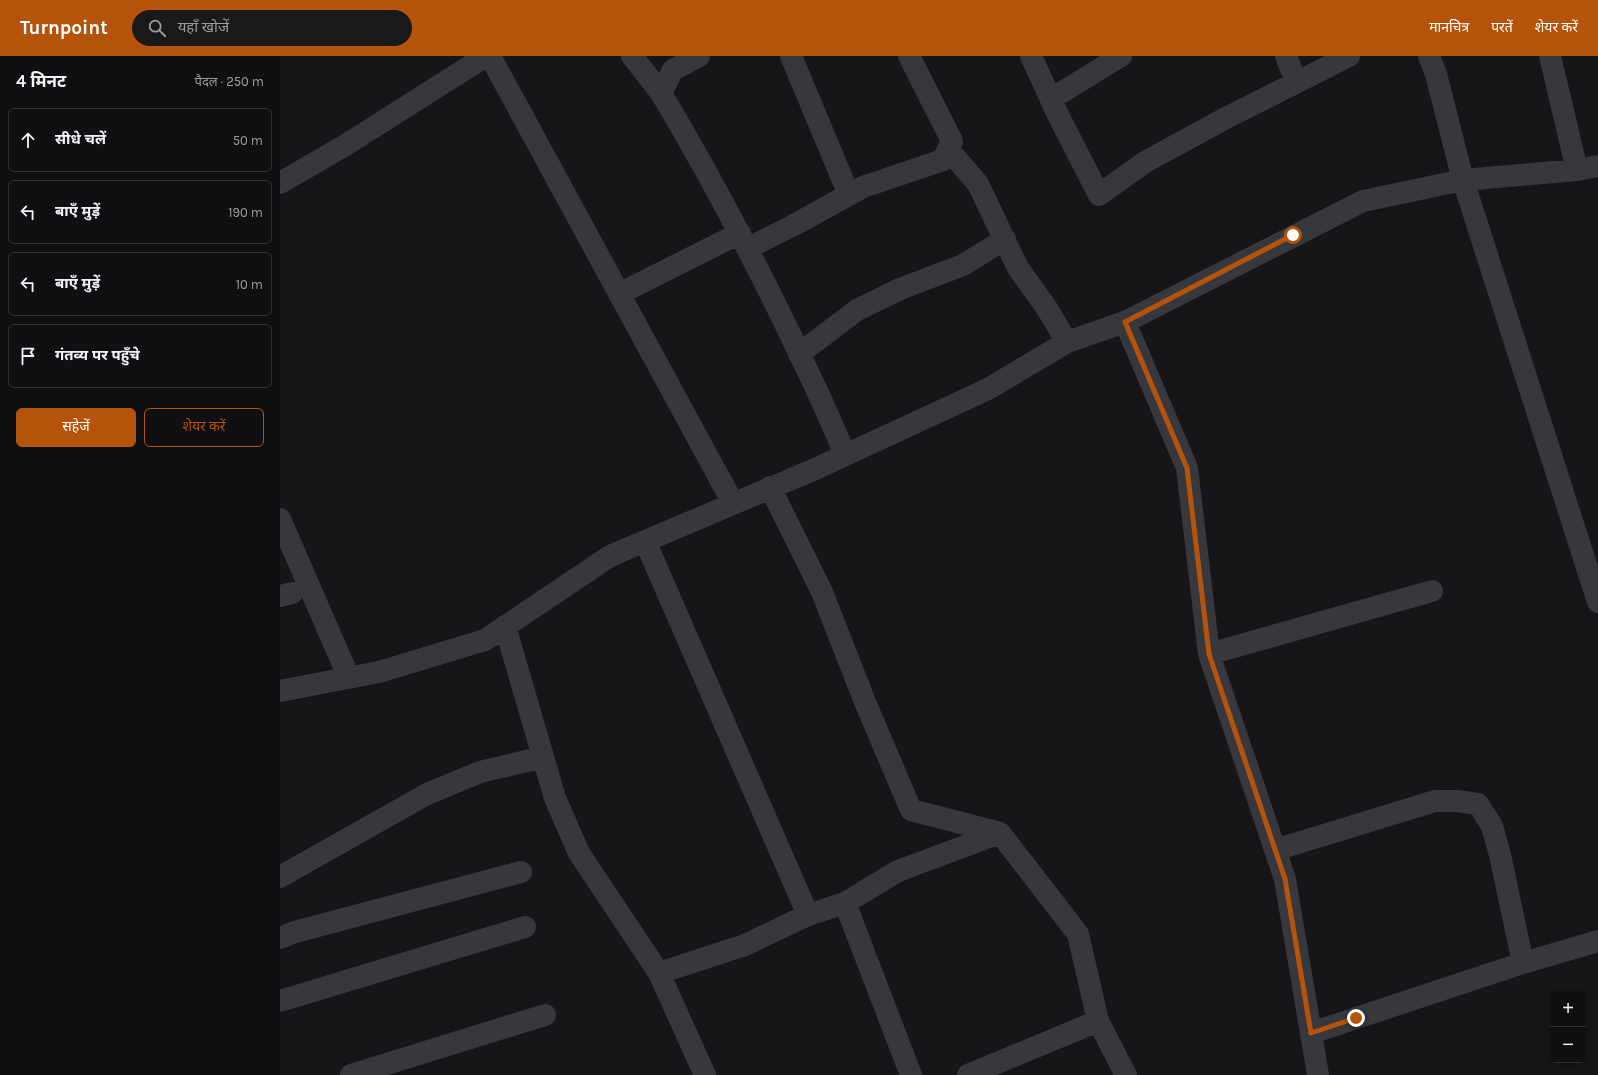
<!DOCTYPE html>
<html lang="hi">
<head>
<meta charset="utf-8">
<style>
	:root { --surface:#101012; --page:#19191b; --text:#f1f3f6; --muted:#9c9d9f; --line:#303032; --accent:#b45309 }
	body { margin:0; font-family:Karla,"Noto Sans Devanagari",sans-serif; background:var(--page); color:var(--text) }
	.controls { position:absolute; right:12px; bottom:12px; display:grid; overflow:hidden; border-radius:6px; box-shadow:0 2px 6px #0003 }
	.controls button { width:36px; height:36px; display:grid; place-items:center; padding:0; border:0; border-bottom:1px solid var(--line); background:var(--surface); color:var(--text); font:20px sans-serif }
	.stop { position:absolute; width:12px; height:12px; margin:-9px; border:3px solid #b45309; border-radius:50%; background:#fff }
	.stop.end { background:#b45309; border-color:#fff; box-shadow:0 1px 4px #0008 }
	.list { margin:0; padding:0; list-style:none }
	h2 { display:flex; justify-content:space-between; align-items:center; height:52px; margin:0; padding:0 16px; font-size:17px }
	h2 small { font-size:13px; font-weight:400; color:var(--muted) }
	.list li { display:grid; grid-template-columns:26px 1fr auto; gap:12px; align-items:center; box-sizing:border-box; height:64px; margin:0 8px 8px; padding:0 8px; border:1px solid var(--line); border-radius:6px }
	.list b { display:block; font-size:15px; white-space:nowrap }
	.list em { font-size:13px; font-style:normal; color:var(--muted) }
	.actions { display:flex; gap:8px; padding:12px 16px }
	.actions a { flex:1; padding:9px 0; border:1px solid var(--accent); border-radius:6px; text-align:center; font-size:14px; color:var(--accent) }
	.actions .main { background:var(--accent); color:#fff }
	.icon { flex:none; width:22px; height:22px; fill:none; stroke:currentColor; stroke-width:2; stroke-linecap:round; stroke-linejoin:round }
	.map { position:relative; flex:none; width:1318px; height:1019px; overflow:hidden }
	header { display:flex; align-items:center; gap:24px; box-sizing:border-box; height:56px; padding:0 20px; background:var(--accent); color:#fff }
	header strong { font-size:19px }
	nav { display:flex; gap:22px; margin-inline-start:auto; font-size:14px }
	.search { width:280px; height:36px; background:var(--page); display:flex; align-items:center; gap:10px; box-sizing:border-box; padding:0 14px; border-radius:22px; color:var(--muted); font-size:15px }
	main { display:flex }
	aside { flex:1; background:var(--surface) }
	.map>svg:first-child { display:block }
</style>
</head>
<body>
<header>
<strong>Turnpoint</strong>
<div class="search"><svg class="icon" aria-label="search" viewBox="0 0 24 24"><circle cx="10" cy="10" r="6"/><path d="M15 15l6 6"/></svg>यहाँ खोजें</div>
<nav><a>मानचित्र</a><a>परतें</a><a>शेयर करें</a></nav>
</header>
<main>
<aside>
<h2>4 मिनट<small>पैदल · 250 m</small></h2>
<ul class="list">
<li><svg class="icon" aria-label="ahead" viewBox="0 0 24 24"><path d="M12 20V5M6 11l6-6 6 6"/></svg><div><b>सीधे चलें</b></div><em>50 m</em></li>
<li><svg class="icon" aria-label="left" viewBox="0 0 24 24"><path d="M17 20v-9H6M10 6l-5 5 5 5"/></svg><div><b>बाएँ मुड़ें</b></div><em>190 m</em></li>
<li><svg class="icon" aria-label="left" viewBox="0 0 24 24"><path d="M17 20v-9H6M10 6l-5 5 5 5"/></svg><div><b>बाएँ मुड़ें</b></div><em>10 m</em></li>
<li><svg class="icon" aria-label="arrive" viewBox="0 0 24 24"><path d="M6 21V4h12l-3 4 3 4H6"/></svg><div><b>गंतव्य पर पहुँचे</b></div></li>
</ul>
<div class="actions"><a class="main">सहेजें</a><a>शेयर करें</a></div>
</aside>
<div class="map">
<svg width="1318" height="1019" viewBox="0 0 1318 1019">
	<rect width="100%" height="100%" fill="#161618"/>
	<g fill="none" stroke-linecap="round" stroke-linejoin="round">
		<path stroke="#37383d" stroke-width="22" d="M 210,0 L 453,447
			M 352,0 L 381,37
			M 419,0 L 393,14 L 381,37 C 428,116 471,197 511,280 C 530,320 549,358 565,399
			M 511,0 L 569,139
			M 751,0 L 777,57 L 819,139 L 865,106 L 946,62 L 1069,0
			M 1006,0 L 1016,26
			M 1149,0 L 1156,18 L 1183,124 L 1297,114 L 1318,110
			M 1270,0 L 1297,114
			M 771,43 L 841,0
			M 668,93 L 698,128 L 738,212 L 766,251 L 787,286
			M 0,127 L 64,90 L 206,0
			M 468,192 L 514,169 L 583,131 L 663,104 L 672,85 L 629,0
			M 339,238 L 460,177
			M 845,266 L 1083,145 L 1183,124 L 1318,546
			M 519,298 L 577,254 L 620,233 L 683,209 L 725,183
			M 490,431 L 542,536 L 585,646 L 631,754 L 720,777 L 798,878 L 818,965 L 846,1019
			M 0,463 L 69,622
			M 365,485 L 528,859
			M 0,540 L 12,537
			M 225,570 L 275,742 L 299,797 L 379,917 L 425,1019
			M 929,598 L 1152,535
			M 0,635 L 99,616 L 205,584 L 330,500 L 533,414 L 708,333 L 787,286 L 845,266 L 907,412 L 929,598 L 1005,823 L 1038,1019
			M 995,794 L 1155,745 L 1177,745 L 1198,748 L 1212,770 L 1220,799 L 1243,907
			M 0,821 L 147,738 L 200,716 L 263,701
			M 565,847 L 631,1019
			M 0,882 L 15,876 L 241,816
			M 379,917 L 465,889 L 528,859 L 565,847 L 618,815 L 720,777
			M 0,945 L 245,871
			M 1031,977 L 1243,907 L 1318,885
			M 71,1019 L 265,959
			M 688,1019 L 818,965"/>
	</g>
	<g fill="none" stroke-linecap="round" stroke-linejoin="round">
		<path stroke="#b45309" stroke-width="5" d="M 1013,179 L 845,266 L 907,412 L 929,598 L 1005,823 L 1031,977 L 1076,962"/>
	</g>
</svg>
<div class="controls">
<button>+</button>
<button>−</button>
</div>
<div class="stop" style="left:1013px;top:179px"></div>
<div class="stop end" style="left:1076px;top:962px"></div>
</div>
</main>
</body>
</html>
